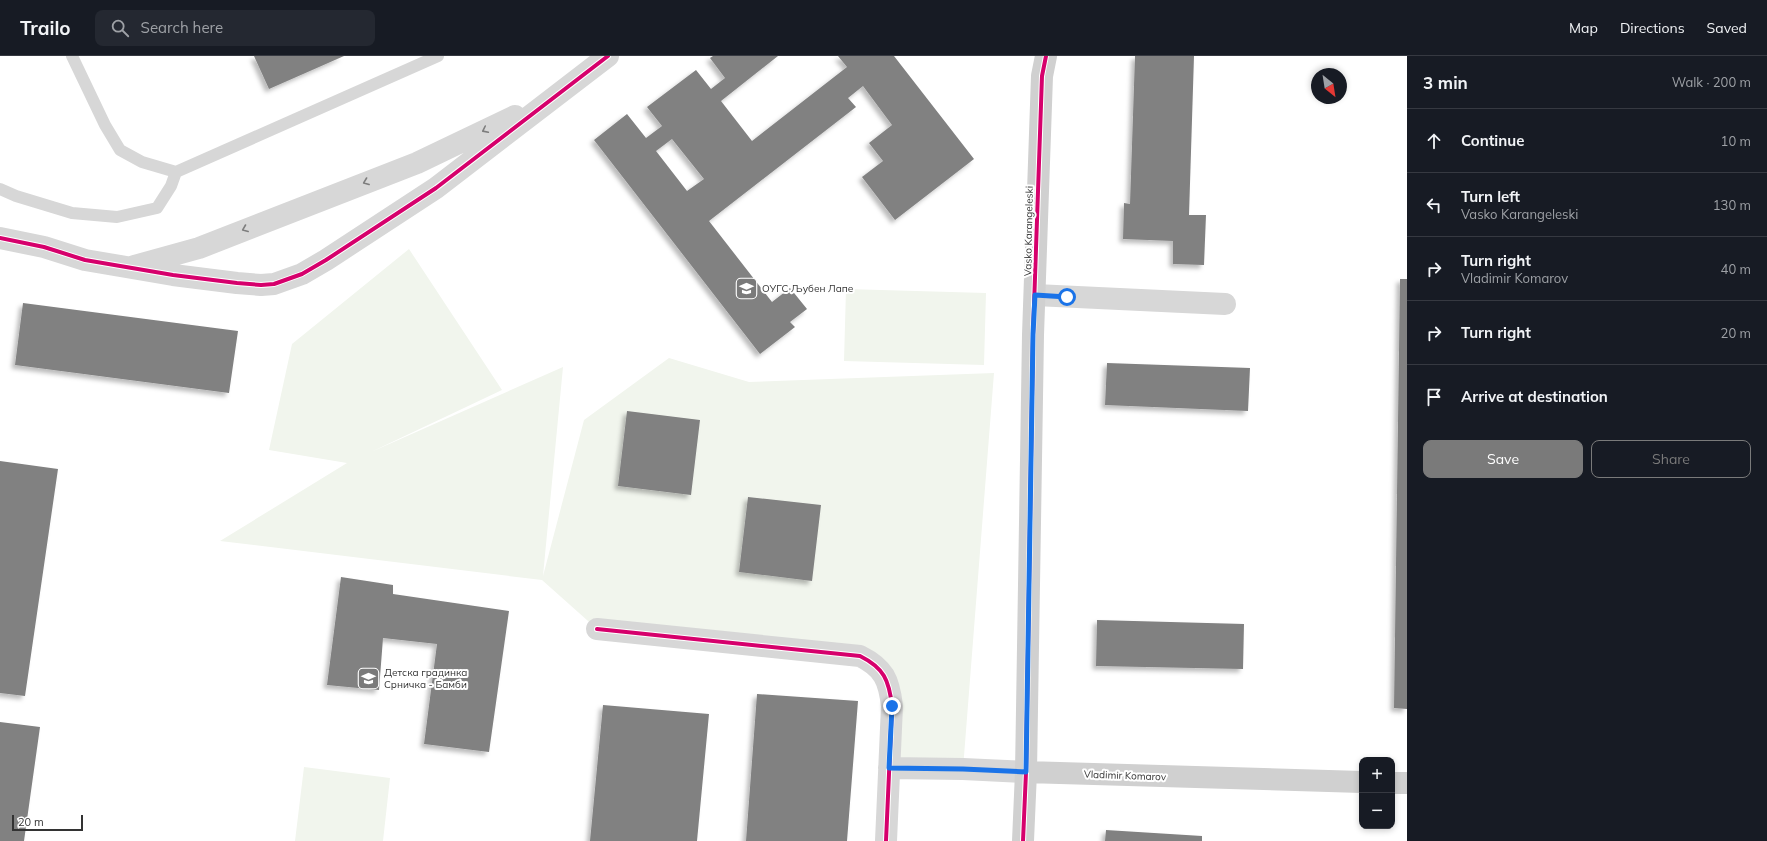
<!DOCTYPE html>
<html lang="en">
<head>
<meta charset="utf-8">
<style>
	:root { --surface:#171b24; --page:#242831; --text:#f1f3f6; --muted:#9ea1a6; --line:#363941; --accent:#7a7a7a }
	body { margin:0; font-family:Mulish,sans-serif; background:var(--page); color:var(--text) }
	.controls { position:absolute; right:12px; bottom:12px; display:grid; overflow:hidden; border-radius:8px; box-shadow:0 2px 6px #0003 }
	.controls button { width:36px; height:36px; display:grid; place-items:center; padding:0; border:0; border-bottom:1px solid var(--line); background:var(--surface); color:var(--text); font:20px sans-serif }
	.compass { position:absolute; left:1311px; top:12px; width:36px; height:36px; border-radius:50%; background:var(--surface); box-shadow:0 2px 6px #0003; rotate:150deg }
	.scale { position:absolute; left:12px; bottom:10px; width:71px; box-sizing:border-box; padding-left:4px; border:2px solid #333; border-top:0; font-size:11px; line-height:14px; white-space:nowrap; color:#333; -webkit-text-stroke:3px #fff; paint-order:stroke }
	.stop { position:absolute; width:12px; height:12px; margin:-9px; border:3px solid #1a73e8; border-radius:50%; background:#fff }
	.stop.end { background:#1a73e8; border-color:#fff; box-shadow:0 1px 4px #0008 }
	.list { margin:0; padding:0; list-style:none }
	h2 { display:flex; justify-content:space-between; align-items:center; height:52px; margin:0; padding:0 16px; font-size:17px }
	h2 small { font-size:13px; font-weight:400; color:var(--muted) }
	.list li { display:grid; grid-template-columns:26px 1fr auto; gap:12px; align-items:center; box-sizing:border-box; height:64px; padding:0 16px; border-top:1px solid var(--line) }
	.list b { display:block; font-size:15px; white-space:nowrap }
	.list p { margin:0; font-size:13px; white-space:nowrap; color:var(--muted) }
	.list em { font-size:13px; font-style:normal; color:var(--muted) }
	.actions { display:flex; gap:8px; padding:12px 16px }
	.actions a { flex:1; padding:9px 0; border:1px solid var(--accent); border-radius:8px; text-align:center; font-size:14px; color:var(--accent) }
	.actions .main { background:var(--accent); color:#fff }
	.icon { flex:none; width:22px; height:22px; fill:none; stroke:currentColor; stroke-width:2; stroke-linecap:round; stroke-linejoin:round }
	.map { position:relative; flex:none; width:1407px; height:785px; overflow:hidden }
	header { display:flex; align-items:center; gap:24px; box-sizing:border-box; height:56px; padding:0 20px; background:var(--surface); border-bottom:1px solid var(--line) }
	header strong { font-size:19px }
	nav { display:flex; gap:22px; margin-inline-start:auto; font-size:14px }
	.search { width:280px; height:36px; background:var(--page); display:flex; align-items:center; gap:10px; box-sizing:border-box; padding:0 14px; border-radius:8px; color:var(--muted); font-size:15px }
	main { display:flex }
	aside { flex:1; background:var(--surface) }
	.map>svg:first-child { display:block }
</style>
</head>
<body>
<header>
<strong>Trailo</strong>
<div class="search"><svg class="icon" aria-label="search" viewBox="0 0 24 24"><circle cx="10" cy="10" r="6"/><path d="M15 15l6 6"/></svg>Search here</div>
<nav><a>Map</a><a>Directions</a><a>Saved</a></nav>
</header>
<main>
<div class="map">
<svg width="1407" height="785" viewBox="0 0 1407 785">
	<defs>
		<filter id="shadow"><feDropShadow dx="-3.5" dy="3.5" stdDeviation="2" flood-color="#0004"/></filter>
	</defs>
	<rect width="100%" height="100%" fill="#fff"/>
	<path fill="#f1f5ed" d="M 409,193 L 502,334 L 371,396 L 563,311 L 543,520 L 584,364 L 669,302 L 749,326 L 994,317 L 963,713 L 889,712 L 892,650 L 873,606 L 597,573 L 542,524 L 220,485 L 347,407 L 269,394 L 292,288 Z
		M 846,233 L 986,237 L 984,309 L 844,305 Z
		M 304,711 L 390,722 L 383,785 L 295,785 Z"/>
	<path fill="#818181" fill-rule="evenodd" filter="url(#shadow)" d="M 254,0 L 344,0 L 269,33 Z
		M 713,0 L 778,0 L 721,45 L 752,85 L 847,11 L 838,0 L 894,0 L 974,103 L 895,164 L 862,121 L 883,105 L 869,87 L 892,69 L 863,30 L 848,42 L 856,51 L 709,165 L 772,246 L 790,232 L 807,253 L 790,266 L 795,271 L 760,298 L 594,84 L 627,58 L 646,82 L 662,70 L 647,51 L 696,14 L 711,33 L 725,22 L 710,2 ZM 672,83 L 704,123 L 687,135 L 656,95 Z
		M 1135,0 L 1194,0 L 1189,159 L 1206,159 L 1204,209 L 1173,208 L 1173,185 L 1123,183 L 1124,147 L 1130,148 Z
		M 1400,223 L 1407,223 L 1407,653 L 1394,652 Z
		M 23,247 L 238,275 L 229,337 L 15,309 Z
		M 1107,307 L 1250,312 L 1248,355 L 1105,349 Z
		M 627,355 L 700,364 L 691,439 L 618,430 Z
		M 0,405 L 58,413 L 25,640 L 0,637 Z
		M 748,441 L 821,449 L 812,525 L 739,516 Z
		M 341,521 L 393,529 L 393,538 L 509,555 L 489,696 L 424,688 L 437,588 L 383,582 L 379,634 L 327,629 Z
		M 1097,564 L 1244,568 L 1243,613 L 1096,610 Z
		M 757,638 L 858,645 L 847,785 L 746,785 Z
		M 603,649 L 709,658 L 697,785 L 590,785 Z
		M 0,666 L 40,671 L 24,785 L 0,785 Z
		M 1106,774 L 1202,780 L 1202,785 L 1105,785 Z"/>
	<g fill="none" stroke-linecap="round" stroke-linejoin="round">
		<path stroke="#d7d7d7" stroke-width="12" d="M 72,0 L 105,69 L 120,94 L 142,106 L 176,116 L 438,0
			M 0,133 L 16,140 L 72,157 L 117,161 L 157,152 L 171,130 L 176,116"/>
		<path stroke="#d7d7d7" stroke-width="22" d="M 0,182 L 44,191 L 85,204 L 173,219 L 237,227 L 261,229 L 274,228 L 302,218 L 326,204 L 436,132 L 608,0
			M 134,210 L 199,192 L 417,107 L 515,60
			M 1035,239 L 1225,248
			M 597,573 L 860,600 C 884,612 889,624 892,650 L 886,785
			M 889,712 L 963,713 L 1026,716"/>
		<path stroke="#d0d0d0" stroke-width="22" d="M 1026,716 L 1362,726
			M 1392,727 L 1407,727
			M 1023,785 L 1026,716 L 1033,279 L 1042,20 L 1046,0"/>
		<defs>
			<path id="cycleway" d="M 0,182 L 44,191 L 85,204 L 173,219 L 237,227 L 261,229 L 274,228 L 302,218 L 326,204 L 436,132 L 608,0
				M 597,573 L 860,600 C 884,612 889,624 892,650 L 886,785
				M 1023,785 L 1026,716 L 1033,279 L 1042,20 L 1046,0"/>
		</defs>
		<use href="#cycleway" stroke="#fff" stroke-width="6"/>
		<use href="#cycleway" stroke="#d6006c" stroke-width="4"/>
	</g>
	<defs><path id="oneway-chevron" d="M-2-3.5L2.5 0L-2 3.5" fill="none" stroke-width="1.6" stroke-linecap="round" stroke-linejoin="round"/></defs>
	<g stroke="#7d7d7d">
		<use href="#oneway-chevron" transform="translate(485 74) rotate(154)"/>
		<use href="#oneway-chevron" transform="translate(366 126) rotate(159)"/>
		<use href="#oneway-chevron" transform="translate(245 173) rotate(158)"/>
	</g>
	<g fill="none" stroke-linecap="round" stroke-linejoin="round">
		<path stroke="#1a73e8" stroke-width="5" d="M 892,650 L 889,712 L 963,713 L 1026,716 L 1033,278 L 1035,239 L 1067,241"/>
	</g>
	<defs>
		<symbol id="school-square" viewBox="-11 -11 22 22"><rect x="-9" y="-9" width="18" height="18" rx="4" fill="#7a7a7a" stroke="#fff"/><path d="M0-5L7-2L0 1L-7-2ZM-4 1L0 2.5L4 1V4Q0 6-4 4Z" fill="#fff"/></symbol>
	</defs>
	<g fill-rule="evenodd">
		<use href="#school-square" x="734" y="220" width="25" height="25"/>
		<use href="#school-square" x="356" y="610" width="25" height="25"/>
	</g>
	<g text-anchor="middle" stroke-width="4" stroke-linejoin="round" paint-order="stroke">
		<g font-size="10" fill="#333" stroke="#fff">
			<text transform="translate(1028 175) rotate(-89)" y="4">Vasko Karangeleski</text>
			<text transform="translate(1125 719) rotate(2)" y="4">Vladimir Komarov</text>
		</g>
		<g font-size="10" fill="#333" stroke="#fff" text-anchor="start">
			<text x="762" y="236">ОУГС Љубен Лапе</text>
			<text x="384" y="620">Детска градинка<tspan x="384" dy="12">Срничка - Бамби</tspan></text>
		</g>
	</g>
</svg>
<div class="controls">
<button>+</button>
<button>−</button>
</div>
<svg class="compass" viewBox="-18 -18 36 36"><path d="M0-13l5 13h-10z" fill="#e53935"/><path d="M0 13l5-13h-10z" fill="#9ea1a6"/></svg>
<div class="scale">20 m</div>
<div class="stop" style="left:1067px;top:241px"></div>
<div class="stop end" style="left:892px;top:650px"></div>
</div>
<aside>
<h2>3 min<small>Walk · 200 m</small></h2>
<ul class="list">
<li><svg class="icon" aria-label="ahead" viewBox="0 0 24 24"><path d="M12 20V5M6 11l6-6 6 6"/></svg><div><b>Continue</b></div><em>10 m</em></li>
<li><svg class="icon" aria-label="left" viewBox="0 0 24 24"><path d="M17 20v-9H6M10 6l-5 5 5 5"/></svg><div><b>Turn left</b><p>Vasko Karangeleski</p></div><em>130 m</em></li>
<li><svg class="icon" aria-label="right" viewBox="0 0 24 24"><path d="M7 20v-9h11M14 6l5 5-5 5"/></svg><div><b>Turn right</b><p>Vladimir Komarov</p></div><em>40 m</em></li>
<li><svg class="icon" aria-label="right" viewBox="0 0 24 24"><path d="M7 20v-9h11M14 6l5 5-5 5"/></svg><div><b>Turn right</b></div><em>20 m</em></li>
<li><svg class="icon" aria-label="arrive" viewBox="0 0 24 24"><path d="M6 21V4h12l-3 4 3 4H6"/></svg><div><b>Arrive at destination</b></div></li>
</ul>
<div class="actions"><a class="main">Save</a><a>Share</a></div>
</aside>
</main>
</body>
</html>
